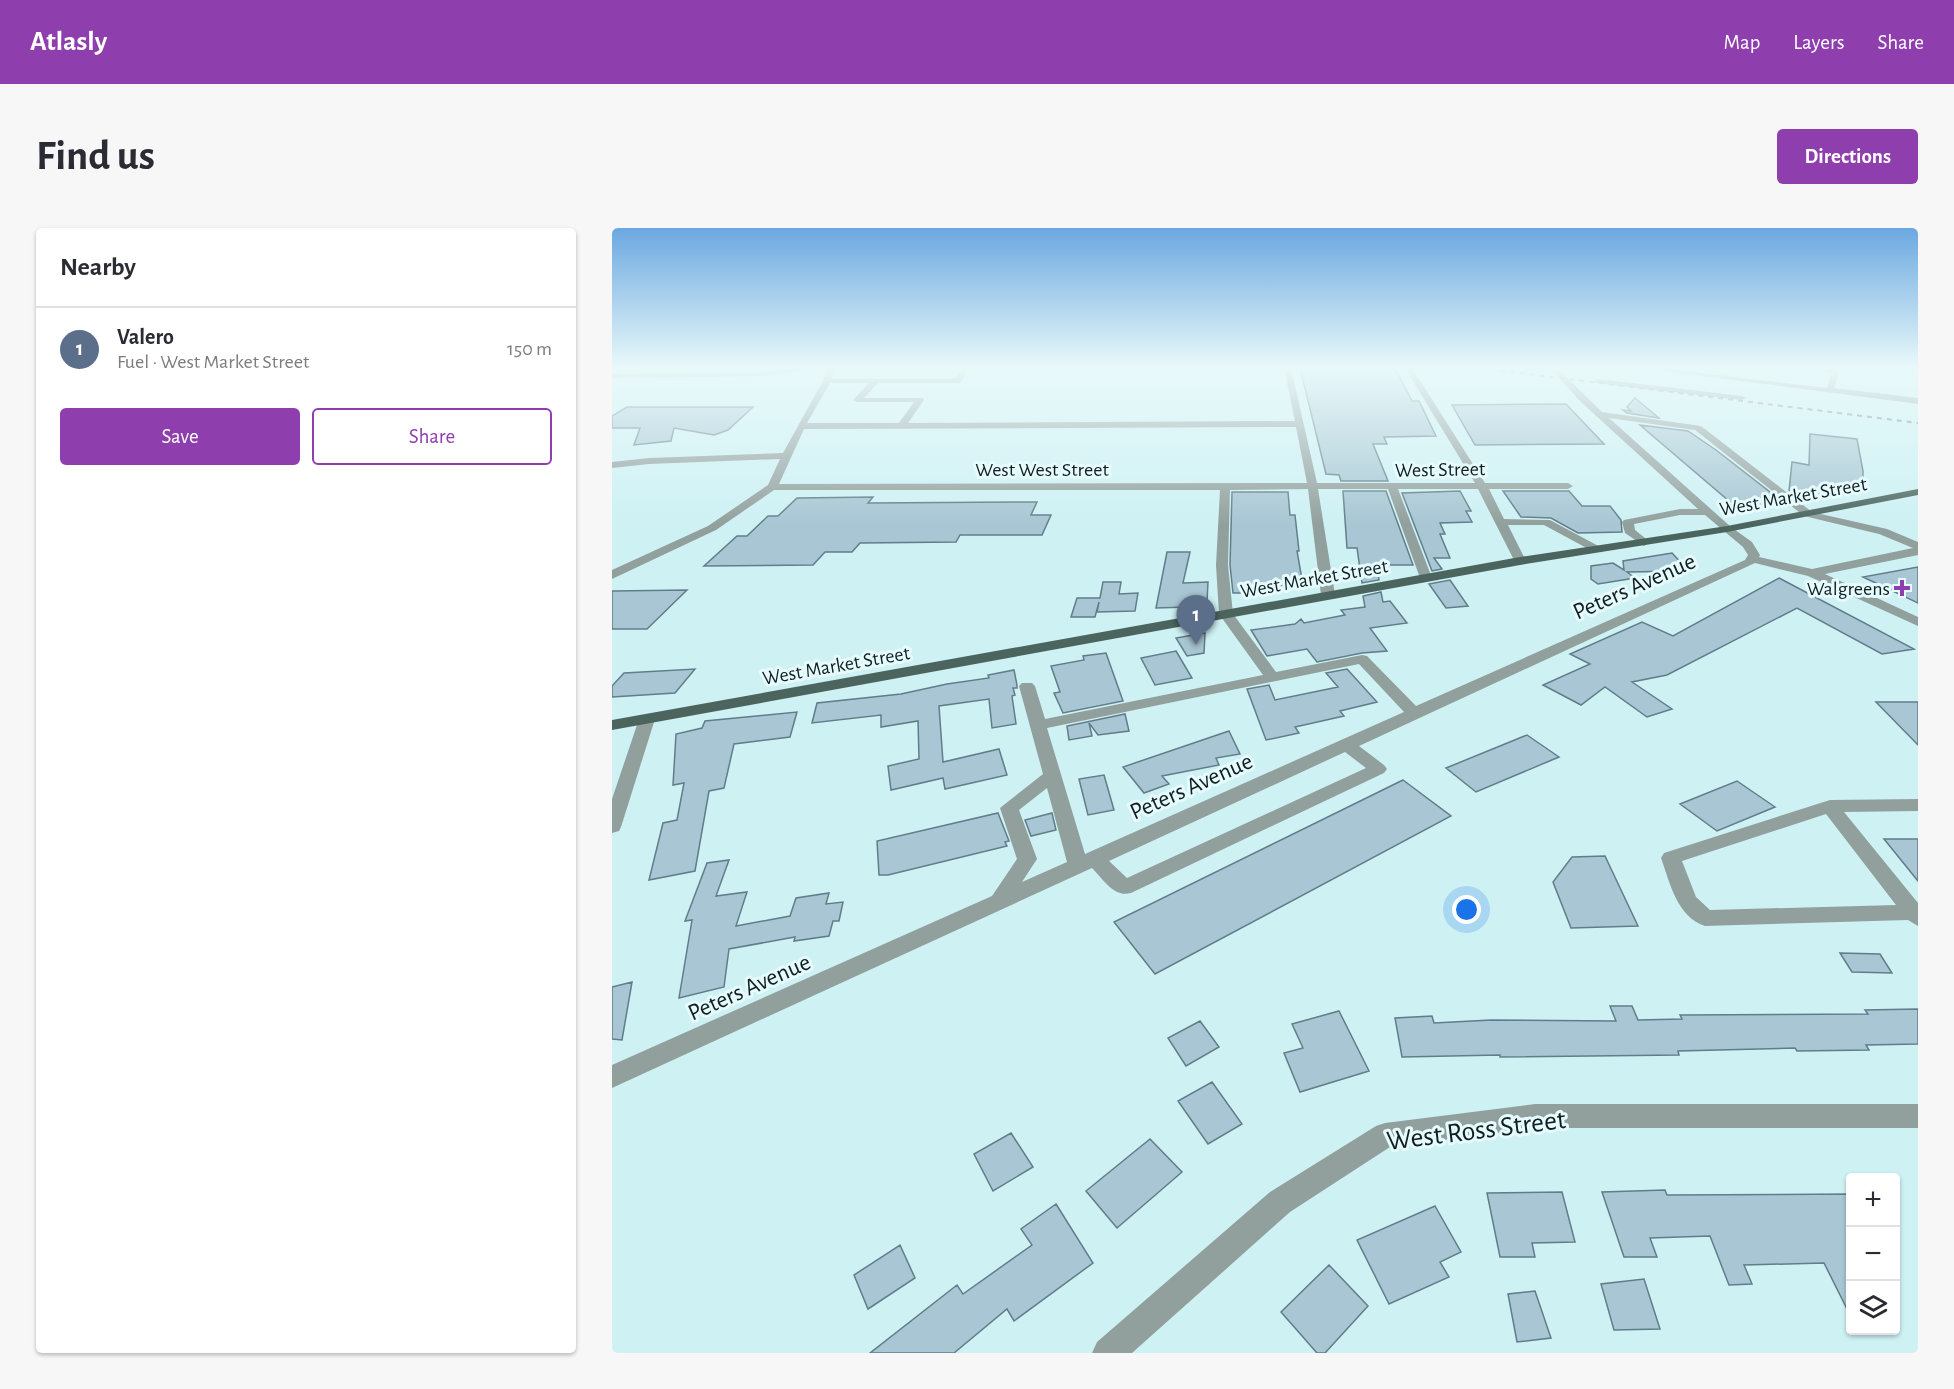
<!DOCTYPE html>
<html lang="en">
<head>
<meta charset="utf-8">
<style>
	:root { --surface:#fff; --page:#f7f7f7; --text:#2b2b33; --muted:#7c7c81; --line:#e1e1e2; --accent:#8f3eae }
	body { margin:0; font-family:"Alegreya Sans",sans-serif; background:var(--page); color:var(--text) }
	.controls { position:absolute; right:18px; bottom:18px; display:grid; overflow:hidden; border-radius:6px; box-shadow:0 2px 4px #0004 }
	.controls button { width:54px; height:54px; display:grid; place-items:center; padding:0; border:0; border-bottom:2px solid var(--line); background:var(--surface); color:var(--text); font:30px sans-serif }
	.you { position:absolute; left:855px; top:682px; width:21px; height:21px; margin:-15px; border:4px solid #fff; border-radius:50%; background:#1a73e8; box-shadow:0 0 0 9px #1a73e833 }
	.badge { display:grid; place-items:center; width:39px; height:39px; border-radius:50%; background:var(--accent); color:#fff; font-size:20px; font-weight:700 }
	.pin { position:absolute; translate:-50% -50px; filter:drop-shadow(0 2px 3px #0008) }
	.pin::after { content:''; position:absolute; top:32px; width:21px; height:18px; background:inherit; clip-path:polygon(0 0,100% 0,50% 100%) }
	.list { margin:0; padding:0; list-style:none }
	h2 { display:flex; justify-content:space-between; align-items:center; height:78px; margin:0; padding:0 24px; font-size:26px }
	h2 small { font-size:20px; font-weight:400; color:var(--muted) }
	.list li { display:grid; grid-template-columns:39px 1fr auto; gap:18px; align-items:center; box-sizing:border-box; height:84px; padding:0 24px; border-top:2px solid var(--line) }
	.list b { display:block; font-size:22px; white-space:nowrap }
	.list p { margin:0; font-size:20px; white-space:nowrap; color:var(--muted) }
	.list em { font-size:20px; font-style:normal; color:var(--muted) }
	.actions { display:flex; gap:12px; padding:18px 24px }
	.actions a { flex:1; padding:14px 0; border:2px solid var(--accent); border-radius:6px; text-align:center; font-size:21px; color:var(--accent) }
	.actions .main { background:var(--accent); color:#fff }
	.icon { flex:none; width:33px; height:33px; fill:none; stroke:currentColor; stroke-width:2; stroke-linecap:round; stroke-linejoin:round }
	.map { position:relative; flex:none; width:1306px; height:1125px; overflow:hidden; border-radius:6px }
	header { display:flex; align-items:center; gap:36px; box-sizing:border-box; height:84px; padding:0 30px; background:var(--accent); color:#fff }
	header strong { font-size:28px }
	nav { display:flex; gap:33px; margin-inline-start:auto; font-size:21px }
	.intro { display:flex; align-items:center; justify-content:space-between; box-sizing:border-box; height:144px; padding:0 36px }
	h1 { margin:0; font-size:42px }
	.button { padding:15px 27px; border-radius:6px; background:var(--accent); color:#fff; font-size:21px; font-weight:700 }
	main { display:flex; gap:36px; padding:0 36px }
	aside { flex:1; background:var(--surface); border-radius:6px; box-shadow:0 2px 4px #0004 }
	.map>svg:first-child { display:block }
</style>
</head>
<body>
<header>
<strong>Atlasly</strong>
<nav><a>Map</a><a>Layers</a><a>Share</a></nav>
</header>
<div class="intro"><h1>Find us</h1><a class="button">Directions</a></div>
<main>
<aside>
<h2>Nearby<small></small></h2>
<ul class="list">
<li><span class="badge" style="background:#5c6f8a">1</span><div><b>Valero</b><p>Fuel · West Market Street</p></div><em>150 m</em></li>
</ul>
<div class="actions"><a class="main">Save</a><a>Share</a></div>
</aside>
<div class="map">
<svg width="1306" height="1125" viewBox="0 0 1306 1125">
	<rect width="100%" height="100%" fill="#cef1f4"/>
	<path fill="#a8c6d3" stroke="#617d89" stroke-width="1.5" d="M 688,140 L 783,140 L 800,173 L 807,173 L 824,208 L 772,209 L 775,216 L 761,216 L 776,253 L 729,253 L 727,247 L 714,246 Z
		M 1023,170 L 1047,190 L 1015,185 L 1011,182 L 1019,183 L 1015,179 Z
		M 954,176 L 992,216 L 863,217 L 840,177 Z
		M 15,179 L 141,179 L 116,202 L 102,207 L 62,200 L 59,213 L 22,217 L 28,200 L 0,200 L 0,188 Z
		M 1028,197 L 1076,203 L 1104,222 L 1176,278 L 1124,279 Z
		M 1198,206 L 1245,211 L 1251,243 L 1251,264 L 1189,272 L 1177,263 L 1180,234 L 1197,237 Z
		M 731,263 L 774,263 L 801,337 L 765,337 L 767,352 L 750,355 L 745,320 L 735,320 Z
		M 848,263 L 859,283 L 854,283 L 860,294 L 828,295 L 833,306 L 828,306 L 838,330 L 822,330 L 830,341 L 820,343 L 790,265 Z
		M 891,263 L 957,263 L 970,278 L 998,278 L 1009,292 L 1010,304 L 966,305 L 939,290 L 909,289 Z
		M 620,264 L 676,264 L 678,287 L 683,287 L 687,323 L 685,323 L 691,357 L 642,358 L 643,365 L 621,365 L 618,337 Z
		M 261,269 L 256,275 L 425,274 L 419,287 L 439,287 L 430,307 L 348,307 L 344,314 L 248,315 L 240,324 L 213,324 L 201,337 L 92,338 L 125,308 L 135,308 L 156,288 L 166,288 L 185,270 Z
		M 555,324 L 578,324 L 571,355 L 596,354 L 595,374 L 573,374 L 576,379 L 544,380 Z
		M 1060,325 L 1077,343 L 1015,344 L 1023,350 L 986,356 L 979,351 L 979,338 L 1001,335 L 1012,342 L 1011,333 Z
		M 1306,339 L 1306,375 L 1251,349 Z
		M 1167,350 L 1302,421 L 1270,426 L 1185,380 L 1055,447 L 1020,454 L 1060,481 L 1035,489 L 993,459 L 969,477 L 931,457 L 978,436 L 958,426 L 1030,394 L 1061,408 Z
		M 838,352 L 856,378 L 834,380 L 817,356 Z
		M 491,354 L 509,354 L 507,366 L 526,365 L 523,383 L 485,384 L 487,374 L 483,389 L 459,389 L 465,370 L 488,370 Z
		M 75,362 L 35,401 L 0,401 L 0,363 Z
		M 769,364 L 771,374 L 778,373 L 795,395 L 758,400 L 775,423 L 750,425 L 705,434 L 695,421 L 655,428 L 639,402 L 683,396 L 689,391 L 692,395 L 733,387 L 729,382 L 753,379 L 751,368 Z
		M 593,405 L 592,425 L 575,428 L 564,410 Z
		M 564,423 L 580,450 L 543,457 L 529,430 Z
		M 494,425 L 511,473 L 451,485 L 442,465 L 448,464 L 439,438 L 472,432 L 471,428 Z
		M 83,441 L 63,465 L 0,469 L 0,458 L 12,445 Z
		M 735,441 L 765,474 L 728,483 L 732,488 L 683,499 L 687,505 L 654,512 L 635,461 L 657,457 L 663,472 L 726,459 L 714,445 Z
		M 402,442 L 405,457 L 405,460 L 401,460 L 403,467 L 400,468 L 404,496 L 380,500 L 377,471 L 327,478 L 331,534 L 387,521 L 395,547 L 333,561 L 331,550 L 279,562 L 276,538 L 307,531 L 306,493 L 269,499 L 269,487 L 200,495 L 205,475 L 289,466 L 335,456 L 377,450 L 376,447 Z
		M 1264,474 L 1306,474 L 1306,517 Z
		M 185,484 L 178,509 L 122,516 L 112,560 L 97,563 L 83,643 L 37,652 L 51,595 L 65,592 L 72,555 L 61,557 L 64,506 L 90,500 L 93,493 Z
		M 513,486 L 517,503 L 486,507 L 477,495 L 480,508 L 457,512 L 455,498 Z
		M 617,503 L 628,526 L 604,530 L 607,537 L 550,548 L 557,556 L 532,565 L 511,539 Z
		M 915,507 L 947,529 L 864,564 L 834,540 Z
		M 492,547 L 502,582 L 476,587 L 467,551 Z
		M 791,552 L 839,588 L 543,746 L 502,694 Z
		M 1125,553 L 1163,579 L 1105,603 L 1068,576 Z
		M 386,585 L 397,613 L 393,614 L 395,618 L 276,647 L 267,647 L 265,613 Z
		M 440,585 L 444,602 L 419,608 L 413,592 Z
		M 1272,611 L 1306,611 L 1306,653 Z
		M 993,628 L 1026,698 L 959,700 L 941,654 L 960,629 Z
		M 117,632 L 104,668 L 135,664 L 124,698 L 178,688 L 184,670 L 217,665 L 214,676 L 231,674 L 227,693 L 221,693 L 217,708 L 182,713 L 183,709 L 117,721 L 112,759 L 67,770 L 80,692 L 73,693 L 95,635 Z
		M 1228,725 L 1268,726 L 1280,745 L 1240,744 Z
		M 20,754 L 10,812 L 0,811 L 0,759 Z
		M 998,778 L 1020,778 L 1026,792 L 1070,791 L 1068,787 L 1256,786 L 1253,782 L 1306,781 L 1306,816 L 1254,817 L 1257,822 L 1185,823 L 1183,820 L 1066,823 L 1067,827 L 888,829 L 888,827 L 790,829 L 783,790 L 820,788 L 822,795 L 879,792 L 1004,793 Z
		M 727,783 L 757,843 L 688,864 L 672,825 L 691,820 L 680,796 Z
		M 588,793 L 607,819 L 574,838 L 556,810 Z
		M 600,854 L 630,896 L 596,916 L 566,873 Z
		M 399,905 L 421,939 L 381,963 L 362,926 Z
		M 538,911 L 570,944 L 505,1000 L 474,963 Z
		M 1053,962 L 1055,967 L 1239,966 L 1239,1089 L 1212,1035 L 1132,1037 L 1140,1056 L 1117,1057 L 1098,1008 L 1038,1010 L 1045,1029 L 1012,1029 L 990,964 Z
		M 950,964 L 963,1014 L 920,1015 L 923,1029 L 888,1029 L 875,965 Z
		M 444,976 L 481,1035 L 402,1093 L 395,1081 L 342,1125 L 258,1125 L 345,1057 L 351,1066 L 420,1017 L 409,1001 Z
		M 823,978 L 849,1024 L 828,1034 L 837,1049 L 777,1076 L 745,1012 Z
		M 288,1017 L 303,1050 L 256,1081 L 242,1047 Z
		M 717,1037 L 756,1078 L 713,1125 L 705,1125 L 669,1084 Z
		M 1032,1051 L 1048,1101 L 1002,1102 L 989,1056 Z
		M 923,1063 L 939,1110 L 905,1114 L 896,1066 Z"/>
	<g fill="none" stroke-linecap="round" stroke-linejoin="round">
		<path fill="#92a09d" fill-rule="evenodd" d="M 189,140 L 210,140 L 150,148 L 0,150 L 0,146 L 150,144 Z
			M 215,140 L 223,140 L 220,151 L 343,151 L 351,140 L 358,140 L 348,155 L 266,155 L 252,170 L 311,170 L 312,172 L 296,195 L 683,193 L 672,140 L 679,140 L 705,255 L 863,255 L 793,140 L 800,140 L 873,255 L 956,255 L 961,258 L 956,261 L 877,261 L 892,291 L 938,292 L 992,321 L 990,324 L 982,324 L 932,297 L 896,297 L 914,333 L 912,336 L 904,336 L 866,261 L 786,261 L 820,350 L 814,354 L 808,350 L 776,261 L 706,261 L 723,367 L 716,371 L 709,367 L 696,261 L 618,262 L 616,337 L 621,386 L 664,444 L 750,427 L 755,428 L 804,478 L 1133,332 L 1136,327 L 1131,319 L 1093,287 L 1068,287 L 1022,296 L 1023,302 L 1038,314 L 1032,318 L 1013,305 L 1010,294 L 1012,292 L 1068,281 L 1086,281 L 969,174 L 938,140 L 945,140 L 990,184 L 1089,198 L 1200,284 L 1275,301 L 1306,314 L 1306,327 L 1213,346 L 1306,389 L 1306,398 L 1196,348 L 1143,335 L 747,518 L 772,537 L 775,541 L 772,545 L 519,665 C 502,670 491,651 480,640 L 0,860 L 0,837 L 380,668 L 405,631 L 388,580 L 431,546 L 407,458 L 410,455 L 420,455 L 423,458 L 433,491 L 651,447 L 607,386 L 604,337 L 608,262 L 162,262 L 104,302 L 0,351 L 0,342 L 96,298 L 156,257 L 168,231 L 37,236 L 0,240 L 0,234 L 37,230 L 171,225 L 211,153 ZM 218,155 L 257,155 L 241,172 L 245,174 L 302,174 L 287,195 L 195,195 ZM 997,190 L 1083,202 L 1192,288 L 1267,306 L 1301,320 L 1200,341 L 1147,329 L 1148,327 L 1140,314 L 1119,299 ZM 684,199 L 695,255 L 167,256 L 192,201 ZM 747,436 L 792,484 L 473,626 L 435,500 ZM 733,524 L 754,540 L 515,650 L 497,633 ZM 435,560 L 455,634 L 410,654 L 425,631 L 407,582 Z
			M 1029,140 L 1048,140 L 1215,160 L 1220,145 L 1197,140 L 1215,140 L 1228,143 L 1222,160 L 1306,170 L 1306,176 Z
			M 986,151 L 1130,168 L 1134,170 L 1130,172 L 983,155 L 982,153 Z
			M 35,486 L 43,491 L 9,599 L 7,603 L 0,605 L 0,571 L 27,491 Z
			M 1306,571 L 1306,583 L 1232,584 L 1306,675 L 1306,698 L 1296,692 L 1093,698 C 1065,689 1058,655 1049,630 L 1052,625 L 1218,572 ZM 1214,586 L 1284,677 L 1098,682 L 1084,669 L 1070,633 Z
			M 923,876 L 1306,876 L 1306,900 L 923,900 L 778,919 L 678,984 L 520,1125 L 480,1125 L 485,1114 L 658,964 L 764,898 L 773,895 Z"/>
		<path fill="#4b645e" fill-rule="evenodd" d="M 1306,261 L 1306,267 L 1115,304 L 908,337 L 0,502 L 0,492 L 908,329 L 1115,298 Z"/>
		<path stroke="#6d8587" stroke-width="2" stroke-dasharray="5 5" stroke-linecap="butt" d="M 868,140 L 1306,195"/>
	</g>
	<linearGradient id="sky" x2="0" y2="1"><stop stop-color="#6ba8e0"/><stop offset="0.47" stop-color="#e9f9fa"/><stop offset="1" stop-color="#e9f9fa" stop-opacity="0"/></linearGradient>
	<rect width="1306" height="297" fill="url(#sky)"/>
	<path fill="#8f3eae" stroke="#e6fbfd" stroke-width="2" d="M1287 351h6v6h6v6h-6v6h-6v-6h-6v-6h6z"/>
	<g text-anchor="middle" stroke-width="6" stroke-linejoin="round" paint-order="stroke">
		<g font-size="20" fill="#121f20" stroke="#e6fbfd">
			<text x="430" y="248">West West Street</text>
			<text transform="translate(828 241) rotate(-1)" y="7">West Street</text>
			<text transform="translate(1181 268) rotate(-10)" y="7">West Market Street</text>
			<text transform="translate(702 350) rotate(-10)" y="7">West Market Street</text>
			<text transform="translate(224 437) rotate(-10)" y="7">West Market Street</text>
		</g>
		<g font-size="20" fill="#121f20" stroke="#e6fbfd" text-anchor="end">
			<text x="1278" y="367">Walgreens</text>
		</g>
		<g font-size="24" fill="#121f20" stroke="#e6fbfd">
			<text transform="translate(1022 358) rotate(-24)" y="8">Peters Avenue</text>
			<text transform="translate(579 558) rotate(-24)" y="8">Peters Avenue</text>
			<text transform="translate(137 759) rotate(-24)" y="8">Peters Avenue</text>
		</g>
		<g font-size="28" fill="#121f20" stroke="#e6fbfd">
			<text transform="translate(864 901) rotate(-7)" y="10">West Ross Street</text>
		</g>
	</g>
</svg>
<div class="controls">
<button>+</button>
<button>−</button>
<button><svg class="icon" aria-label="layers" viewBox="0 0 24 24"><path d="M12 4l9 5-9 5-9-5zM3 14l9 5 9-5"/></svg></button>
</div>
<div class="you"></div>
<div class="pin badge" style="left:584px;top:417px;background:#5c6f8a">1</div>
</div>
</main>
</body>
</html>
